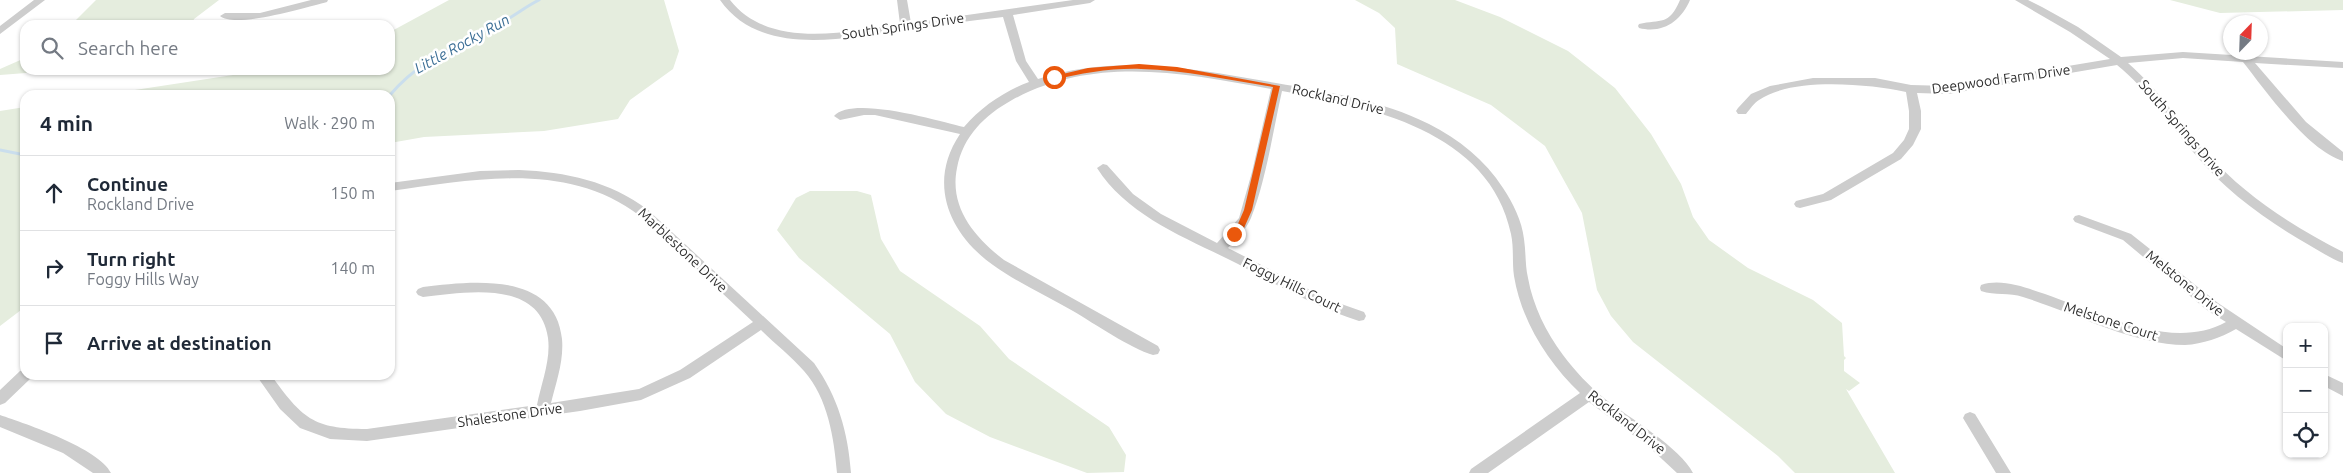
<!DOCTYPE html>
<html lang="en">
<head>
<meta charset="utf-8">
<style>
	:root { --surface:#fff; --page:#f6f6f7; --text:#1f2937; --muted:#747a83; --line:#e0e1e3 }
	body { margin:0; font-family:Ubuntu,sans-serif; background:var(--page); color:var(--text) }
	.controls { position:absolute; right:15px; bottom:15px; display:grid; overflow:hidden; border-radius:10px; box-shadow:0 1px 4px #0004 }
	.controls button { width:45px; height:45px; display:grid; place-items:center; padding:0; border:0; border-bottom:1px solid var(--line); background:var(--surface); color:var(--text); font:25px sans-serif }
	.compass { position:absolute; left:2223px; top:15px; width:45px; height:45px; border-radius:50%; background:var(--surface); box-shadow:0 1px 4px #0004; rotate:23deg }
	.stop { position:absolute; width:15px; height:15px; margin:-11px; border:4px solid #ea580c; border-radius:50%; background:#fff }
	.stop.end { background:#ea580c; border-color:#fff; box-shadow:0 1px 5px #0008 }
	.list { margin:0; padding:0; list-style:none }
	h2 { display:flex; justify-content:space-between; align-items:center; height:65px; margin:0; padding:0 20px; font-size:21px }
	h2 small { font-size:16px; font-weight:400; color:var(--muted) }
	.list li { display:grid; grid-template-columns:32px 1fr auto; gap:15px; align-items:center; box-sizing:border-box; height:75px; padding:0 20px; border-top:1px solid var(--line) }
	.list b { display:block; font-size:19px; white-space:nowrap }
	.list p { margin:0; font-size:16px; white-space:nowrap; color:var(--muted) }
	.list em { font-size:16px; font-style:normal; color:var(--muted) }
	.icon { flex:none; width:28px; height:28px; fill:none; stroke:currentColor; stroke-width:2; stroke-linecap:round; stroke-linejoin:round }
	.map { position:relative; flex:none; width:2343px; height:473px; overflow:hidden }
	.search { position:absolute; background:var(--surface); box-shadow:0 1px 4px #0004; left:20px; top:20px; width:375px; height:55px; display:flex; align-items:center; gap:12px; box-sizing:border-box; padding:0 18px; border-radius:15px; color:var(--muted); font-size:19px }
	.panel { position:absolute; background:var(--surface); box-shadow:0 1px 4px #0004; left:20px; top:90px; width:375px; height:290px; border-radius:15px }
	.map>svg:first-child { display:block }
</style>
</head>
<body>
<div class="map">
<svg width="2343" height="473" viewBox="0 0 2343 473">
	<rect width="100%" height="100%" fill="#fff"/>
	<path fill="#e5edde" d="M 96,0 L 219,0 L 194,19 L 192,25 L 71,25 Z
		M 449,0 L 664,0 L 679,51 L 673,69 L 630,100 L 618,119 L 544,131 L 424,137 L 390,143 L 390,95 L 102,95 L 266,70 L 390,70 L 390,32 Z
		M 1355,0 L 1455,0 L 1500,17 L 1568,51 L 1615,88 L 1651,134 L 1681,184 L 1693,217 L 1709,240 L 1748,268 L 1813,300 L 1842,323 L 1844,356 L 1846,358 L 1844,360 L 1844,371 L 1860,383 L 1849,391 L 1846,389 L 1895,473 L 1795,473 L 1778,456 L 1633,342 L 1611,316 L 1597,290 L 1582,213 L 1545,146 L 1491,105 L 1397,64 L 1395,28 L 1379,13 Z
		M 2170,0 L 2343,0 L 2343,10 L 2220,13 Z
		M 25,58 L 25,70 L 65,70 L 0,75 L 0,69 Z
		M 25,107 L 25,307 L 0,326 L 0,111 Z
		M 810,191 L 857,191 L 871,195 L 881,239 L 900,271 L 980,326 L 1009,359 L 1109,427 L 1126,455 L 1124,472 L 1087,473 L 990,437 L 946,414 L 915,382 L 890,334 L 799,258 L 777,230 L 796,198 Z"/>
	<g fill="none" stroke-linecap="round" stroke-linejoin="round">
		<path stroke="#cadeed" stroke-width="3" d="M 390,95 C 420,59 459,45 499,24 C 513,17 525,7 539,0
			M 0,150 L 25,155"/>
		<path fill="#cdcdcd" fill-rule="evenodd" d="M 34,0 L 45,0 L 0,34 L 0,26 Z
			M 311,0 L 328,0 L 327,2 C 307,7 235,29 220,16 L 225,13 L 260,13 Z
			M 720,0 L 730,0 C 769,50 847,32 900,24 L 897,0 L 907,0 L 911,23 L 1073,0 L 1095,0 L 1090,3 L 1013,15 L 1026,61 L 1038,79 C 1117,53 1197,69 1276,83 C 1328,92 1381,100 1429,124 C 1459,139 1485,160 1503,188 C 1513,203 1522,221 1524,239 C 1526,252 1525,265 1528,278 C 1533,306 1546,332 1563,355 C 1575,371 1589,386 1605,399 C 1628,417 1681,448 1693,473 L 1677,473 L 1649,447 L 1589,402 L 1488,473 L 1469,473 L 1471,469 L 1580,393 C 1548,363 1521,320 1514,276 C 1512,262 1514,248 1511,234 C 1490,131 1369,106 1282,91 C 1273,131 1266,180 1251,218 C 1246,230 1236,239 1228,248 L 1330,300 L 1364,312 L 1366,316 L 1364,320 L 1359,321 C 1316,307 1277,285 1238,264 C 1189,239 1128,217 1097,168 L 1103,164 L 1107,165 L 1133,194 L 1161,214 L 1217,243 L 1239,218 L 1252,172 L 1271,89 C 1183,73 1095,55 1012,100 C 985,115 963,136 957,168 C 949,207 974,237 1004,260 L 1158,346 L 1160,350 L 1158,354 L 1153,355 C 1130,348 1095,324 1073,311 C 1047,296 1018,283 993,265 C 949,234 927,183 960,134 L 875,115 L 864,115 L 840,120 L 834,116 C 852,95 939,121 964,127 C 981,107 1005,91 1029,82 L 1016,61 L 1003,17 C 969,21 935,25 901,30 C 842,39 760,57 720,0 Z
			M 1680,0 L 1690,0 C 1681,21 1663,34 1639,28 L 1638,26 L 1639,24 C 1661,19 1669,26 1680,0 Z
			M 2015,0 L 2028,0 L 2042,7 L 2078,27 L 2121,57 L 2183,52 L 2343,62 L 2343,68 L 2255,63 L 2306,122 L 2343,152 L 2343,161 C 2308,151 2265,90 2243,62 L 2183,58 L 2128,63 C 2161,92 2179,123 2208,154 C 2245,196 2294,227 2343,252 L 2343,263 C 2331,259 2320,251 2309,245 C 2267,221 2225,191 2194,153 C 2168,123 2148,90 2117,65 L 1948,94 L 1917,93 L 1921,111 L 1921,129 L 1913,145 L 1901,159 L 1831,200 L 1800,208 L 1796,207 L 1794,204 L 1796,201 L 1823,194 L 1893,153 L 1904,140 L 1909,129 L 1909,111 L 1906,92 C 1869,84 1791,77 1759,100 C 1754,103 1750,109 1746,114 L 1738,114 L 1736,111 L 1738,108 L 1751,94 L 1770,86 L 1813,78 L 1875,78 L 1911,85 L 1948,86 L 2110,59 L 2070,32 Z
			M 519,170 C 566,172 610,181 648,210 L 814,363 C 838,397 848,432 851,473 L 837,473 C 834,438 828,398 804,371 C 791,356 775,344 761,330 L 690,378 L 641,400 L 580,411 L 367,441 L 330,439 L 300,428 L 280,409 L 256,375 L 271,375 C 302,418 313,429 367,429 L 537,405 C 541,384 551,360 548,338 C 540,279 466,292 423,297 L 418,295 L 416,292 L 418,289 L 423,287 C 472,281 555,271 562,339 C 564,361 556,383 551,403 L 639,389 L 680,370 L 753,322 L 640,216 C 567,160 474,180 390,191 L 390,183 L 480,171 Z
			M 2079,215 L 2131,234 L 2218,303 L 2287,349 L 2287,361 L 2236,329 C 2220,338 2203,344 2185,345 C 2134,345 2072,312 2023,297 C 2009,292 1995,296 1981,291 L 1980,288 L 1981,285 C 2002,278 2026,288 2045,294 C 2099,313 2172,352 2226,322 L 2208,311 L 2123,240 L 2075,222 L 2073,219 L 2075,216 Z
			M 25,370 L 25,375 L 32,375 L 30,379 L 5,403 L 0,405 L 0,390 L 20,371 Z
			M 2324,374 L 2343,383 L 2343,396 L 2324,386 Z
			M 1970,412 L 1975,414 L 2011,473 L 1996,473 L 1963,418 L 1965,414 Z
			M 0,415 C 26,424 99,448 111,473 L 93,473 L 63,453 L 0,427 Z"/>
	</g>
	<path fill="#ea580c" d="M 1139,64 L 1177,67 L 1280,86 L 1252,210 L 1244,228 L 1236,236 L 1229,234 L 1237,226 L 1244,210 L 1273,87 C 1229,80 1185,70 1141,69 C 1112,68 1082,73 1054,80 L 1050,77 L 1088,68 Z"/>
	<g text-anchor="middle" stroke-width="5" stroke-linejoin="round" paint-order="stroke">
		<g font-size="14" fill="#303030" stroke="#fff">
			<text transform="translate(903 26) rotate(-8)" y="5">South Springs Drive</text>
			<text transform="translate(2001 79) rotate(-8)" y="5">Deepwood Farm Drive</text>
			<text transform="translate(1338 99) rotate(13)" y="5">Rockland Drive</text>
			<text transform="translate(2182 128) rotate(49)" y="5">South Springs Drive</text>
			<text transform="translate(683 250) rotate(43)" y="5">Marblestone Drive</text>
			<text transform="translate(2185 283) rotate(39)" y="5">Melstone Drive</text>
			<text transform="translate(1292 285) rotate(26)" y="5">Foggy Hills Court</text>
			<text transform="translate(2111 321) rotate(18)" y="5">Melstone Court</text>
			<text transform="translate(510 415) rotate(-8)" y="5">Shalestone Drive</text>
			<text transform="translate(1627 422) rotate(38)" y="5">Rockland Drive</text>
		</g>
		<g font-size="15" font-style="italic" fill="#3b6e95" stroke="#fff">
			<text transform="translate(462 44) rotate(-29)" y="5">Little Rocky Run</text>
		</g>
	</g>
</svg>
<div class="controls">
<button>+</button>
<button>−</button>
<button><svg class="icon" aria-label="locate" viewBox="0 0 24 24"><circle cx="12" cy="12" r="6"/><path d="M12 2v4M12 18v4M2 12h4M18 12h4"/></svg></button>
</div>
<svg class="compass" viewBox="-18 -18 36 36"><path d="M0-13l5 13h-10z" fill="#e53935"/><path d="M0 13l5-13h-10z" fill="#747a83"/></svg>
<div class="stop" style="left:1054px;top:77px"></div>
<div class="stop end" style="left:1234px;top:234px"></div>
<div class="search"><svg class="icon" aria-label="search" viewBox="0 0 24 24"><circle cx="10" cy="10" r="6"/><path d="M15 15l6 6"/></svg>Search here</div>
<section class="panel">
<h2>4 min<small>Walk · 290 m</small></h2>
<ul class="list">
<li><svg class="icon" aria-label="ahead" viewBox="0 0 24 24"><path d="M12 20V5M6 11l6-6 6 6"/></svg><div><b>Continue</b><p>Rockland Drive</p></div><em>150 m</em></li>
<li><svg class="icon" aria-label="right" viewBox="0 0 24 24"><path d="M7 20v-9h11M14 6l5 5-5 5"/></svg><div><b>Turn right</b><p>Foggy Hills Way</p></div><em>140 m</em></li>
<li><svg class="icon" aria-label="arrive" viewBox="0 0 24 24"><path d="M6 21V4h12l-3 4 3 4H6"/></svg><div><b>Arrive at destination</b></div></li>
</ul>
</section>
</div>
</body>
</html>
